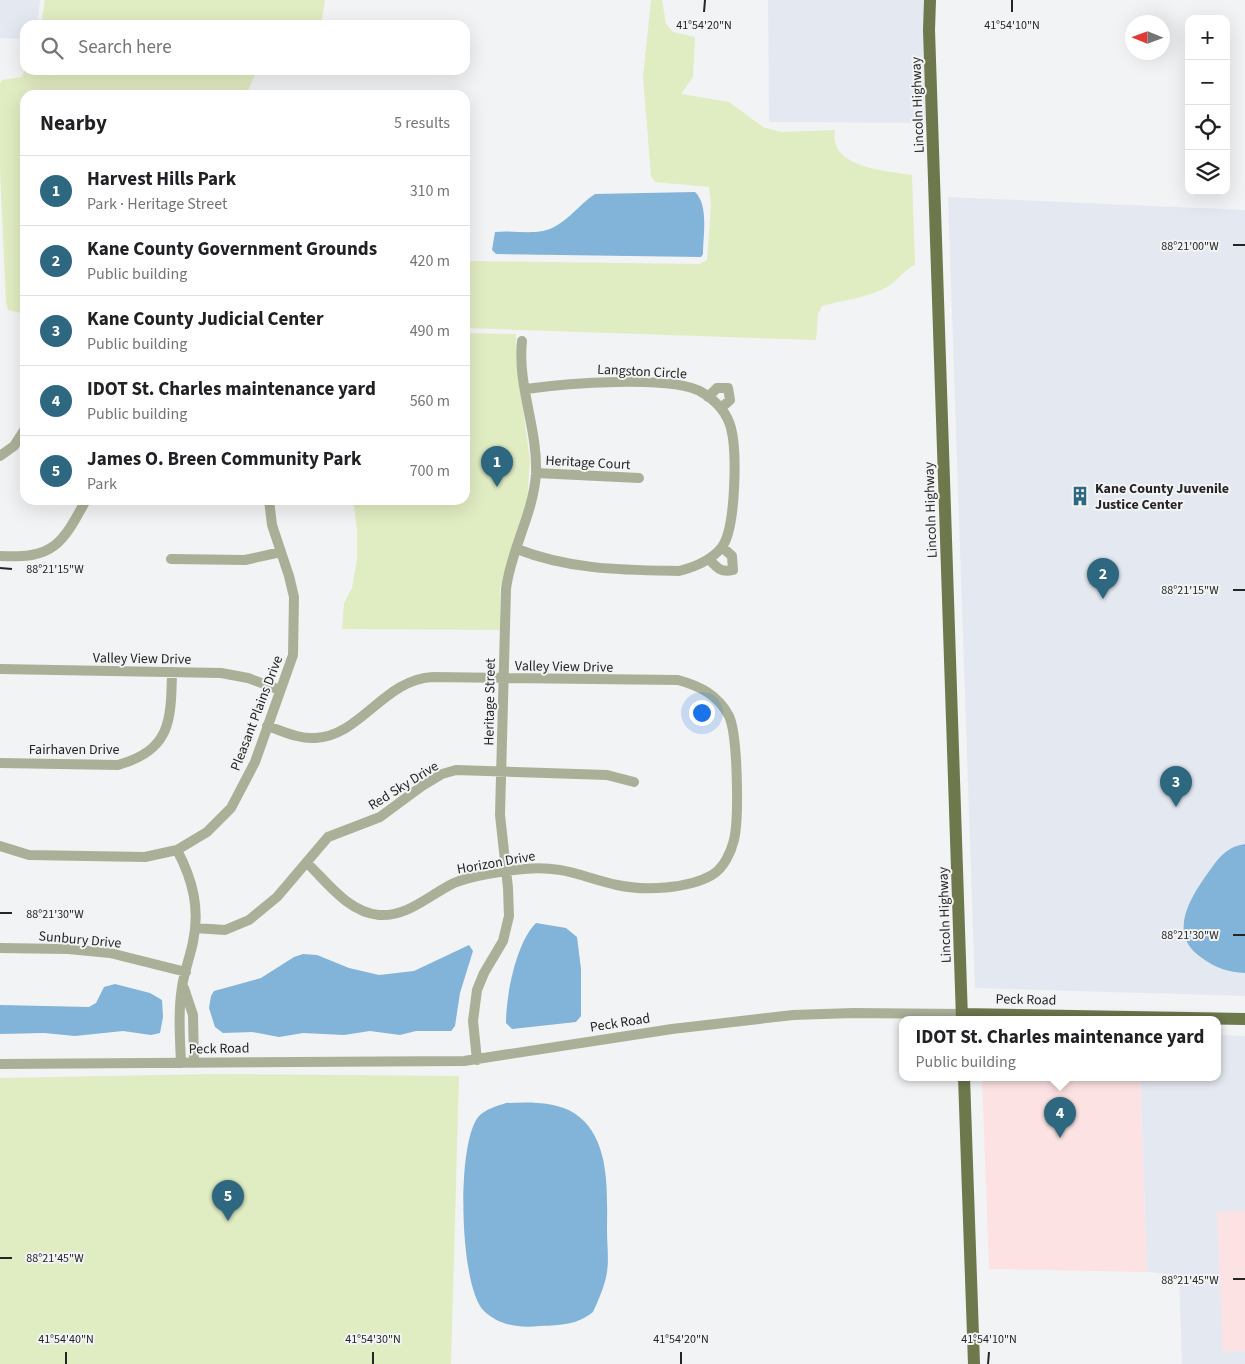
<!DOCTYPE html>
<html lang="en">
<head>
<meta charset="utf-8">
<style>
	:root { --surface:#fff; --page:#f2f2f2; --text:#202124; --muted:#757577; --line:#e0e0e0; --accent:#2d6780 }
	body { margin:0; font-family:"Source Sans 3",sans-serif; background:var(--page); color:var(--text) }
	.controls { position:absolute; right:15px; top:15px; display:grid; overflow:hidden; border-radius:10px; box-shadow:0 5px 20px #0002 }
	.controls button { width:45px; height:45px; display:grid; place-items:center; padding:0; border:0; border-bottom:1px solid var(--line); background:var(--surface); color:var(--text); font:25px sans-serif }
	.compass { position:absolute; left:1125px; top:15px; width:45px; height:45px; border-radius:50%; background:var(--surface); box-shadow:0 5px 20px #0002; rotate:271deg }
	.you { position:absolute; left:701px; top:712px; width:18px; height:18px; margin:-12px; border:4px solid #fff; border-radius:50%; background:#1a73e8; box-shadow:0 0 0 8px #1a73e833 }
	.badge { display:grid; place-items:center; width:32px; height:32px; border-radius:50%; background:var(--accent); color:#fff; font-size:16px; font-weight:700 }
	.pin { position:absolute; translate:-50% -41px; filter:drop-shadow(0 1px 2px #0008) }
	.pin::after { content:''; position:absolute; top:26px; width:18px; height:15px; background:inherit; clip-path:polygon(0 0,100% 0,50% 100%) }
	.popup { position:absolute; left:899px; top:1016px; width:322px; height:65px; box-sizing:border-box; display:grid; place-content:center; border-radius:10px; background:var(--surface); filter:drop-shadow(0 1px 4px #0005); font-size:16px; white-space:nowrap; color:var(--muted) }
	.popup b { font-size:19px; color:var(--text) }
	.popup::after { content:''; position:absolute; left:50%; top:100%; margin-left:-10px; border:10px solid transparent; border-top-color:var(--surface) }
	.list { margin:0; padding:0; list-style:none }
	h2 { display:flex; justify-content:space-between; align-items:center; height:65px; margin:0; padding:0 20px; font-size:21px }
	h2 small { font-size:16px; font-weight:400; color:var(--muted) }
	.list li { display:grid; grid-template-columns:32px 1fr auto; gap:15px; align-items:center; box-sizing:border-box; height:70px; padding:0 20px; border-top:1px solid var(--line) }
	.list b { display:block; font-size:19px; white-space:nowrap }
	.list p { margin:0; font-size:16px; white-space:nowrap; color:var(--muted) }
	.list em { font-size:16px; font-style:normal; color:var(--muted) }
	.icon { flex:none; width:28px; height:28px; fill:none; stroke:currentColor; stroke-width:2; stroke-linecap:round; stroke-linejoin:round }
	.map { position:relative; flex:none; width:1245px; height:1364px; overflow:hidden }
	.search { position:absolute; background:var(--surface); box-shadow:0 5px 20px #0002; left:20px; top:20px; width:450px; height:55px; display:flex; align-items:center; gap:12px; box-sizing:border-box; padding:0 18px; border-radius:15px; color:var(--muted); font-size:19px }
	.panel { position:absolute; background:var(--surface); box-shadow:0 5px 20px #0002; left:20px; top:90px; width:450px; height:415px; border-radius:15px }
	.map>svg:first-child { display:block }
</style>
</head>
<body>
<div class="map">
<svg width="1245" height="1364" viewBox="0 0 1245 1364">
	<rect width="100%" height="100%" fill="#f2f3f4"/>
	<path fill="#e4e9f1" d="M 0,0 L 40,0 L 37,25 L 25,25 L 25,39 L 0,38 Z
		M 768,0 L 926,0 L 929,123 L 769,122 Z
		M 948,197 L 1245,210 L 1245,996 L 975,988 Z
		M 1218,1035 L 1245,1036 L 1245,1364 L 1182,1364 L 1179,1275 L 1147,1272 L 1140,1077 L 1218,1077 Z"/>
	<path fill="#fde2e3" d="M 982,1077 L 1140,1077 L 1147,1272 L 989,1269 Z
		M 1245,1211 L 1245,1351 L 1223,1352 L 1217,1212 Z"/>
	<path fill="#e0ecc2" d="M 45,0 L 325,0 L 321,25 L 41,25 Z
		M 651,0 L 662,0 L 666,24 L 673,32 L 695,37 L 693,77 L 681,94 L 729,102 L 763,127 L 781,132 L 835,130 C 828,168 886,171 912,175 L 915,265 C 904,269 898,281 887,287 C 868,298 843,300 822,306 L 818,314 L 816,340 L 465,328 L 465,261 L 699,264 L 707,260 L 711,206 L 709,187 L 655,182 L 651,176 L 643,77 Z
		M 25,69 L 25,70 L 309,70 L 290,74 L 255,75 L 246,95 L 25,95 L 25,314 L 8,310 L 6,302 L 0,169 L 0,84 L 2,80 L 22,77 Z
		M 465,333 L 516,334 L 516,360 L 530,460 L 527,501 L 500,588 L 500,630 L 342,629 L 344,603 L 352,588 L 357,560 L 357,529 L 353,500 L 465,500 Z
		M 213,1074 L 459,1076 L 451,1364 L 0,1364 L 0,1078 Z"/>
	<path fill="#82b3d8" d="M 695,192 C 709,205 703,236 703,254 L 701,257 L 496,254 L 492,250 L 495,232 C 511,230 527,234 543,231 C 564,227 578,205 595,194 Z
		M 1245,844 L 1245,973 C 1228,972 1216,968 1202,958 C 1169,936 1187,903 1205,877 C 1216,862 1224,847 1245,844 Z
		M 536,923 L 566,928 L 577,937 L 581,969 L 581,1016 L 576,1022 L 512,1029 L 506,1023 C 506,995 516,943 536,923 Z
		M 469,945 L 473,951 L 460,993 L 455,1026 L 451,1031 L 416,1031 L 400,1035 L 370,1031 L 344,1035 L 303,1033 L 279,1037 L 252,1032 L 223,1033 L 215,1027 L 209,1008 L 211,996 L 214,991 L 261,978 L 294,957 L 303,954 L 317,955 L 349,968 L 379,975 L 414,971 Z
		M 115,984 L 150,993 L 162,1000 L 163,1017 L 160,1033 L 151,1035 L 123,1031 L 75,1036 L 44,1033 L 0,1034 L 0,1005 L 89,1007 L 96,1003 L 104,987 Z
		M 506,1103 C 527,1102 555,1101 574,1113 C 611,1137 607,1191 607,1230 C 607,1243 609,1259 607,1272 C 605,1285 599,1299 593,1312 C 577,1325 561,1325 540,1326 C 519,1328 500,1326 484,1311 C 459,1287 456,1141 479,1116 C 486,1109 497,1106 506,1103 Z"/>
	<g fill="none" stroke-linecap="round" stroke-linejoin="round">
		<path stroke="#aab098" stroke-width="10" d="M 708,397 L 717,388 L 728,388 L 730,400 L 721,408
			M 0,456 L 14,446 L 25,429
			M 536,473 L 639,478
			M 517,549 C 570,570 623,570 679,571 C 695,567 711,561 722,547 C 736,528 737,451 731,428 C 727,413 716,401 703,393 C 674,374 561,384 526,389
			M 0,556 C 54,559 62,544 86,500
			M 171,559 L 245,560 L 281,552
			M 709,559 C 717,568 721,573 733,570 L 732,556 L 722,547
			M 0,669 L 221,673 L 248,678 L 280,690
			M 267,726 C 283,731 298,739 315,738 C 361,736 384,679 433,677 L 678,680 C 700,686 718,695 729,716 C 738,736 739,818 734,840 C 731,852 724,868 712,875 C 688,889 644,891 617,885 C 582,877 562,865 524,869 C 507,870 470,876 454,883 C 429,895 408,917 379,915 C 348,912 328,883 307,863
			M 0,763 L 118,765 C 171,750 171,721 172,672
			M 0,846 L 29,855 L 145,857 L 177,850 L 207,832 L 231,808 L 255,762 L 293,655 L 294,597 L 289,576 L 272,525 L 269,500
			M 177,850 C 193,880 200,909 193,942 C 190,957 184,972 182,987 C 178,1012 180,1038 181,1063
			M 195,928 L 225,930 L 249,920 L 277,897 L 328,837 L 380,817 L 422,786 L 442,774 L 456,770 L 607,775 L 634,782
			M 0,948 L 68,949 L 110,953 L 186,972
			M 184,988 L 193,1015 L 194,1063
			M 477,1060 L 473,1021 L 477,990 L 484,973 L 503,941 L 509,916 L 508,888 L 500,815 L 506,589 C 511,549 533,515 536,474 C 538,429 517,385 522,341
			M 0,1064 L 464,1061 L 672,1029 L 793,1015 L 853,1013 L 962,1014"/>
		<path stroke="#6d784d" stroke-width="12" d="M 930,0 L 929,30 L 962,1019
			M 962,1014 L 1245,1019
			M 964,1077 L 974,1364"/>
	</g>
	<path fill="none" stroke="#252525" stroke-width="2" d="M 704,12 L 705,0M 1012,12 L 1012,0M 1233,245 L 1245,245M 0,568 L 12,569M 1233,590 L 1245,590M 0,913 L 12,913M 1233,935 L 1245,935M 0,1258 L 12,1258M 1233,1279 L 1245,1279M 66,1364 L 66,1352M 373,1364 L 373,1352M 681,1364 L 681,1352M 988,1364 L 989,1352"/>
	<defs>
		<symbol id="building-bare" viewBox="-9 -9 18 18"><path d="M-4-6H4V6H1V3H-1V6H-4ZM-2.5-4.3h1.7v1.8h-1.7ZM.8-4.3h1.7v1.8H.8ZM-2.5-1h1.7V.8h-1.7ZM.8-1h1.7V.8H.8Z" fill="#2d6780" stroke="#f2f3f4" stroke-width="2.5" paint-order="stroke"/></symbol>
	</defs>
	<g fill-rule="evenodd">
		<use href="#building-bare" x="1066" y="482" width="28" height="28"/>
	</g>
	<g text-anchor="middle" stroke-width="4" stroke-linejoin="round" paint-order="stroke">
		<g font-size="14" fill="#252525" stroke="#f2f3f4">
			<text transform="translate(917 105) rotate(-92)" y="5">Lincoln Highway</text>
			<text transform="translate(642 371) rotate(3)" y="5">Langston Circle</text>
			<text transform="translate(588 462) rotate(3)" y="5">Heritage Court</text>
			<text transform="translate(930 510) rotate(-92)" y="5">Lincoln Highway</text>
			<text transform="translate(142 658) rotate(1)" y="5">Valley View Drive</text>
			<text transform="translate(564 666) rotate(1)" y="5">Valley View Drive</text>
			<text transform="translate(489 702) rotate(-89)" y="5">Heritage Street</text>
			<text transform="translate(256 713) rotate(-69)" y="5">Pleasant Plains Drive</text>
			<text x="74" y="754">Fairhaven Drive</text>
			<text transform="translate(403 785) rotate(-32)" y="5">Red Sky Drive</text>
			<text transform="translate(496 862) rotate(-10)" y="5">Horizon Drive</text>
			<text transform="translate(944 915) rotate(-92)" y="5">Lincoln Highway</text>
			<text transform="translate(80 939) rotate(5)" y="5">Sunbury Drive</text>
			<text transform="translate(1026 999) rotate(1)" y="5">Peck Road</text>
			<text transform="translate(620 1022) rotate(-9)" y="5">Peck Road</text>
			<text transform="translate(219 1048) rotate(-1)" y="5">Peck Road</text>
		</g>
		<g font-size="14" font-weight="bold" fill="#252525" stroke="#f2f3f4" text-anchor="start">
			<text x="1095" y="493">Kane County Juvenile<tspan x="1095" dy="16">Justice Center</tspan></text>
		</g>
	</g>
	<g font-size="12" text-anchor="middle" fill="#252525" stroke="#f2f3f4" stroke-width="4" stroke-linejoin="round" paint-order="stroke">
		<text x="704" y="29">41°54'20"N</text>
		<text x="1012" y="29">41°54'10"N</text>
		<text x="1190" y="250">88°21'00"W</text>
		<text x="55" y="573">88°21'15"W</text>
		<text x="1190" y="594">88°21'15"W</text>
		<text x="55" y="918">88°21'30"W</text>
		<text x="1190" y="939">88°21'30"W</text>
		<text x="55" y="1262">88°21'45"W</text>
		<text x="1190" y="1284">88°21'45"W</text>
		<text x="66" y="1343">41°54'40"N</text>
		<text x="373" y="1343">41°54'30"N</text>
		<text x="681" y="1343">41°54'20"N</text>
		<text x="989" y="1343">41°54'10"N</text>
	</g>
</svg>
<div class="controls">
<button>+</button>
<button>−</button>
<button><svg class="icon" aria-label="locate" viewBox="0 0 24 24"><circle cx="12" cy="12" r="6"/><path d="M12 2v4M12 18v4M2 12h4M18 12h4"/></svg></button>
<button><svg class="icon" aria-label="layers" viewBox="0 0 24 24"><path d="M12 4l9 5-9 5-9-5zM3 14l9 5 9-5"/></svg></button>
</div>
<svg class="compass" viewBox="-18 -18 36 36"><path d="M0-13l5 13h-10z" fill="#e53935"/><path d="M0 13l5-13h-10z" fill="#757577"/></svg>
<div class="you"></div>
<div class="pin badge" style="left:497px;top:487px">1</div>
<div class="pin badge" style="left:1103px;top:599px">2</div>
<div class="pin badge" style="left:1176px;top:807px">3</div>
<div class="pin badge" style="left:1060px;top:1138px">4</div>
<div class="popup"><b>IDOT St. Charles maintenance yard</b>Public building</div>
<div class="pin badge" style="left:228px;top:1221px">5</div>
<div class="search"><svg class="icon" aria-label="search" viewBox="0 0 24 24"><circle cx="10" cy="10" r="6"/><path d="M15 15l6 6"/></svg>Search here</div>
<section class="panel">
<h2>Nearby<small>5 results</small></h2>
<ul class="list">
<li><span class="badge">1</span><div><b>Harvest Hills Park</b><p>Park · Heritage Street</p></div><em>310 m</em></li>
<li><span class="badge">2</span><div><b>Kane County Government Grounds</b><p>Public building</p></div><em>420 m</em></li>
<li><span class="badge">3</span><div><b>Kane County Judicial Center</b><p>Public building</p></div><em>490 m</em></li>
<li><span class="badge">4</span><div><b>IDOT St. Charles maintenance yard</b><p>Public building</p></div><em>560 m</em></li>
<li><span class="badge">5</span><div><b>James O. Breen Community Park</b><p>Park</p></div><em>700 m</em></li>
</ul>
</section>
</div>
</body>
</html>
